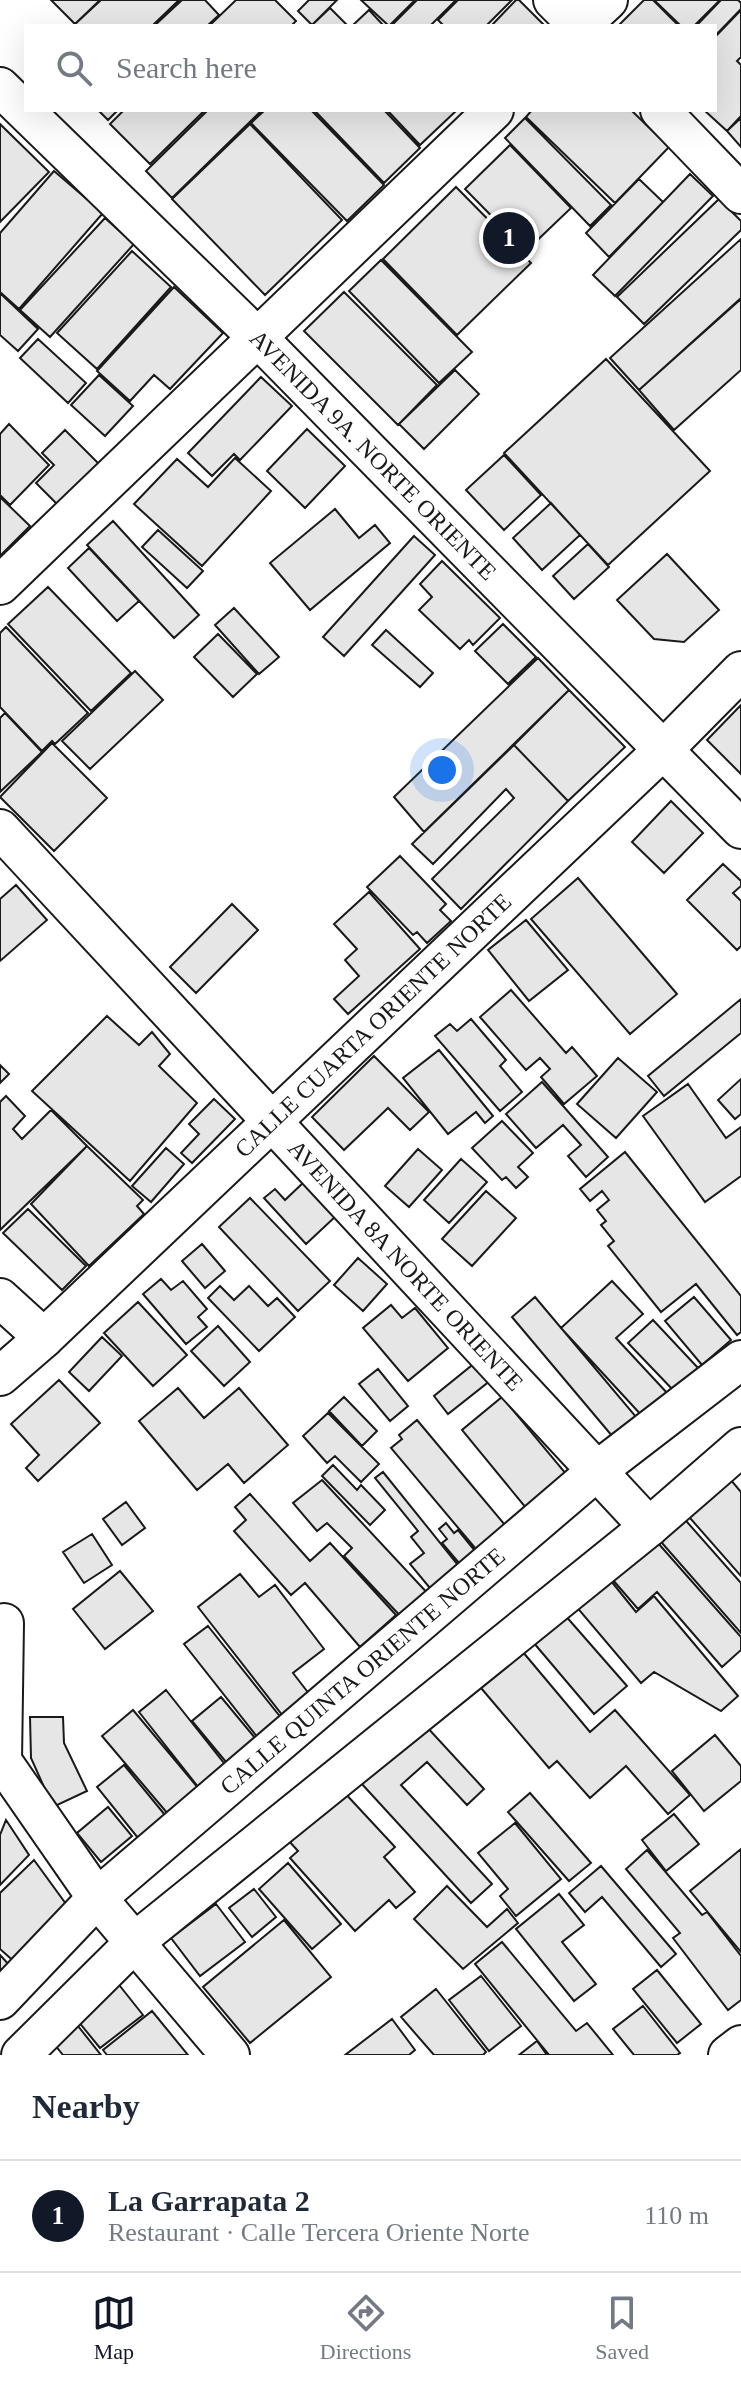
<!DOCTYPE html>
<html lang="en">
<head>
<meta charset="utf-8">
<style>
	:root { --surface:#fff; --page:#f2f2f3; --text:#1f2937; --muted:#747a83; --line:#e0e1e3; --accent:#111827 }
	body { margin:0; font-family:"Times New Roman",serif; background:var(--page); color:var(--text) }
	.you { position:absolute; left:442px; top:770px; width:28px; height:28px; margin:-20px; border:6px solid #fff; border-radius:50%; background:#1a73e8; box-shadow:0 0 0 12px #1a73e833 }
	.badge { display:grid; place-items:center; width:52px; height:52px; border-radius:50%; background:var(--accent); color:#fff; font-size:26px; font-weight:700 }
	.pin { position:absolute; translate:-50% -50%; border:4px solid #fff; box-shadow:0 2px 8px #0006 }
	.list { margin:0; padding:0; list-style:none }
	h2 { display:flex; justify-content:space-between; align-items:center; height:104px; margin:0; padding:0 32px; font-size:34px }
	h2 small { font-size:26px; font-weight:400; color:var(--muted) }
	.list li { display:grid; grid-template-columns:52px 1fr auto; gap:24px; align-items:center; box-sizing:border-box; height:112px; padding:0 32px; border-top:2px solid var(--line) }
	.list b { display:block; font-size:30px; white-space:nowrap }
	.list p { margin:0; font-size:26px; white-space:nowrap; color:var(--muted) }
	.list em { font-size:26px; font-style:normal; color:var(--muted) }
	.icon { flex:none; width:44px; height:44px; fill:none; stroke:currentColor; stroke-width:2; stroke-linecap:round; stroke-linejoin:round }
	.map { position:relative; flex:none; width:741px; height:2055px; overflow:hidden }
	.search { position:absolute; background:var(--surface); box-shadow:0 8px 32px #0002; left:24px; right:24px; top:24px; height:88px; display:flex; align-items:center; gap:20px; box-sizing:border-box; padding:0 28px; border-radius:0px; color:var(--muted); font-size:30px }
	.sheet { height:216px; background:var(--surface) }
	nav { display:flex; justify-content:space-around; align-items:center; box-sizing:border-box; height:112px; border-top:2px solid var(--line); background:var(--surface); font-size:22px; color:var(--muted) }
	nav a { display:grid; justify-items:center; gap:4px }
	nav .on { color:var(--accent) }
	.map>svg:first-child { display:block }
</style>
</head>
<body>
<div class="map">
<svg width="741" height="2055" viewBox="0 0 741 2055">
	<rect width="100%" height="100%" fill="#fff"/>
	<path fill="#e6e6e6" stroke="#1a1a1a" stroke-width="2" d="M 51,0 L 100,0 L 75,24 Z
		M 101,0 L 179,0 L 152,26 L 73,26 Z
		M 182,0 L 205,0 L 219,15 L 207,26 L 154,26 Z
		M 236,0 L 275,0 L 296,21 L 291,26 L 209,26 Z
		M 309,0 L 337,0 L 312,25 L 298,11 Z
		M 361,0 L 415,0 L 389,26 Z
		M 417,0 L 456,0 L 430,26 L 391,26 Z
		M 458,0 L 512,0 L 486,26 L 444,26 L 438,20 Z
		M 516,0 L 519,0 L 545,26 L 491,26 Z
		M 644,0 L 653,0 L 679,26 L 618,26 Z
		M 654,0 L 720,0 L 694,26 L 681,26 Z
		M 721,0 L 738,0 L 741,3 L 741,9 L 715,36 L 715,26 L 696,26 Z
		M 330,8 L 348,26 L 311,26 Z
		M 369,10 L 384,26 L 352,26 Z
		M 741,10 L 741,57 L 737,61 L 741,65 L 741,116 L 727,131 L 704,110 L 715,110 L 715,37 Z
		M 98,110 L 118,110 L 108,120 Z
		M 124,110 L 205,110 L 150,164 L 110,124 Z
		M 208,110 L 262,110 L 172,198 L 146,171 Z
		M 265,110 L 311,110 L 384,185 L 347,221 L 251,123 Z
		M 314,110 L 384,110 L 420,148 L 384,183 Z
		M 387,110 L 457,110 L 420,145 Z
		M 532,110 L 631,110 L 669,147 L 615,203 L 526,117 Z
		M 525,118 L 611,205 L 590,226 L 505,138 Z
		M 741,118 L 741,147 L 727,131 Z
		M 0,124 L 49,172 L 0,222 Z
		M 250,124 L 342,220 L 265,295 L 172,199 Z
		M 510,145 L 571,208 L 526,251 L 465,189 Z
		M 54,171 L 103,213 L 19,309 L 0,292 L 0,233 Z
		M 690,174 L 713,196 L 615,296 L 593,275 Z
		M 639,179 L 663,202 L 609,257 L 586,233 Z
		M 456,187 L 531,263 L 457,335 L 383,259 Z
		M 719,199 L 741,221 L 741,230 L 644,324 L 617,297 Z
		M 105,218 L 134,244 L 50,337 L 20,310 Z
		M 741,239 L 741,298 L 639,390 L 610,358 Z
		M 132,251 L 171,287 L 97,369 L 57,333 Z
		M 381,260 L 472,352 L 439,383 L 349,291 Z
		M 174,287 L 223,333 L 170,389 L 154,375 L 130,401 L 97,371 Z
		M 344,292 L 437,385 L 398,425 L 304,331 Z
		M 0,293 L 38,329 L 18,351 L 0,335 Z
		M 741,299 L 741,370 L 674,430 L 639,390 Z
		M 38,339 L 86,383 L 68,403 L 20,358 Z
		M 606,359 L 710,471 L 608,565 L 504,453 Z
		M 455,370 L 479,394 L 424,449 L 399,424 Z
		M 99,375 L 133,406 L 105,436 L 71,405 Z
		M 261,377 L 292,406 L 240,460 L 234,454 L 212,476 L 188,453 Z
		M 9,424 L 49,465 L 10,505 L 0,495 L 0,434 Z
		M 307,429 L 345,466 L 305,508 L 267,471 Z
		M 65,430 L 100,465 L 59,506 L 36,483 L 54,465 L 42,453 Z
		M 504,455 L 541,495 L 504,530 L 466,490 Z
		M 235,458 L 271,491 L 202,566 L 134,504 L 177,459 L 208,487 Z
		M 0,497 L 30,526 L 0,556 Z
		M 551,503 L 580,535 L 542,570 L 513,538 Z
		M 335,509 L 359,538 L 375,525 L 390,543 L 310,610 L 270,563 Z
		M 113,521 L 199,615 L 174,638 L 87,545 Z
		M 158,530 L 203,571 L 187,588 L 142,547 Z
		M 414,536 L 435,555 L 344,656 L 323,637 Z
		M 588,544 L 609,567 L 574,599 L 553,576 Z
		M 89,548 L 139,601 L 117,621 L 68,568 Z
		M 667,554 L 719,610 L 684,642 L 654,639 L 617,600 Z
		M 442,561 L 500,618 L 473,645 L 469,640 L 460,649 L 419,610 L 432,597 L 420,584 Z
		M 48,587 L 131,673 L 91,711 L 8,624 Z
		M 234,608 L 279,657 L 259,674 L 215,625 Z
		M 503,624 L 536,657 L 508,684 L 475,651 Z
		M 6,627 L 88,713 L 55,744 L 52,741 L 42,751 L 0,707 L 0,633 Z
		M 386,630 L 433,673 L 420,687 L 372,645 Z
		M 218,634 L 257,674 L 233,697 L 194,657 Z
		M 538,658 L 569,690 L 424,832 L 394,797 Z
		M 135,671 L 163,700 L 90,769 L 62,741 Z
		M 569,690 L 625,747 L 568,801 L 514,745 Z
		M 741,705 L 741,774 L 707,740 Z
		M 5,713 L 42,752 L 0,792 L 0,718 Z
		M 52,743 L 107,798 L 54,851 L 0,797 Z
		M 514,745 L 568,801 L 461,909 L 432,879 L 514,798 L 506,789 L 433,864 L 412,844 Z
		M 671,801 L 703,833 L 664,873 L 632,842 Z
		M 400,856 L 446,904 L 440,910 L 451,921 L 427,943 L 417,932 L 413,935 L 367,887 Z
		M 723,864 L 741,881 L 741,886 L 733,893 L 741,901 L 741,946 L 737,950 L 687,900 Z
		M 578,878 L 677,994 L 630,1034 L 531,919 Z
		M 16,885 L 47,920 L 0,961 L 0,899 Z
		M 369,892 L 420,949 L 348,1014 L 334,999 L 359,976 L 345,960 L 357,949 L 334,924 Z
		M 232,904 L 258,930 L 196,993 L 170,967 Z
		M 526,920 L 568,970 L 529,1001 L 488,950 Z
		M 511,990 L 566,1053 L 572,1047 L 597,1076 L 564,1104 L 541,1077 L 550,1069 L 540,1058 L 526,1070 L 480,1017 Z
		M 741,999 L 741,1033 L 664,1096 L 648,1076 Z
		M 107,1016 L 139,1045 L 152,1032 L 170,1054 L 159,1066 L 197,1103 L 130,1181 L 32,1091 Z
		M 471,1019 L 506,1060 L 500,1066 L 522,1092 L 500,1111 L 435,1036 L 450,1024 L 457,1031 Z
		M 439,1050 L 493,1116 L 485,1123 L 476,1112 L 448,1134 L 403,1078 Z
		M 374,1056 L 429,1112 L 410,1130 L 388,1108 L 344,1150 L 312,1117 Z
		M 618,1058 L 657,1092 L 616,1138 L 577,1104 Z
		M 0,1065 L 9,1074 L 0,1083 Z
		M 741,1079 L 741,1114 L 735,1119 L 718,1100 Z
		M 542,1082 L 608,1157 L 586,1177 L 568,1156 L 581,1145 L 563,1125 L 536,1148 L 506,1114 Z
		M 688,1084 L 726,1138 L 741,1127 L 741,1176 L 705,1202 L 643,1116 Z
		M 6,1096 L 25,1116 L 13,1129 L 22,1139 L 51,1110 L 87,1146 L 0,1230 L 0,1102 Z
		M 214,1099 L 235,1119 L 192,1163 L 181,1153 L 199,1134 L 189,1124 Z
		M 502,1121 L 533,1153 L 518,1167 L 528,1177 L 516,1188 L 506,1177 L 502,1180 L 472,1148 Z
		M 87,1146 L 143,1200 L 137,1206 L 144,1214 L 89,1266 L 31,1204 Z
		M 166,1148 L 184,1164 L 151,1202 L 132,1186 Z
		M 418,1149 L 442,1170 L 409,1207 L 385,1186 Z
		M 625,1152 L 741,1296 L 741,1332 L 737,1335 L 696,1284 L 661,1312 L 608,1246 L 614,1241 L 601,1225 L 606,1221 L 597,1210 L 609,1200 L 602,1191 L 590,1201 L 580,1189 Z
		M 461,1159 L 487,1182 L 449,1223 L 424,1200 Z
		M 305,1181 L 336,1216 L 306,1244 L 264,1198 L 275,1189 L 285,1200 Z
		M 486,1191 L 516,1218 L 472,1266 L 442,1239 Z
		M 250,1198 L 330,1281 L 298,1311 L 219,1227 Z
		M 28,1209 L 86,1266 L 62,1290 L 3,1233 Z
		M 202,1244 L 225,1271 L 205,1288 L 182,1261 Z
		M 358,1258 L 387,1284 L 363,1311 L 334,1285 Z
		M 161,1279 L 171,1290 L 183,1281 L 207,1309 L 198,1317 L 207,1327 L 186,1344 L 143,1294 Z
		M 612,1281 L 643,1314 L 616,1338 L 669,1395 L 644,1418 L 561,1328 Z
		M 220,1286 L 234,1300 L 249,1286 L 268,1306 L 277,1298 L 295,1317 L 259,1351 L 208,1298 Z
		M 535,1297 L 637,1418 L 613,1437 L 512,1317 Z
		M 694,1297 L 731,1340 L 702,1365 L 665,1321 Z
		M 138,1302 L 187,1355 L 153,1386 L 104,1333 Z
		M 391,1305 L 402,1318 L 415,1308 L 448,1348 L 408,1381 L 363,1328 Z
		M 653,1320 L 699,1369 L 675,1392 L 628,1343 Z
		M 218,1326 L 250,1362 L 224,1386 L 191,1351 Z
		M 102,1337 L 122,1356 L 89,1391 L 69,1372 Z
		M 476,1362 L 491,1380 L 448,1414 L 434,1396 Z
		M 378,1369 L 408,1406 L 390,1421 L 359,1384 Z
		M 59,1380 L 100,1423 L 38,1481 L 26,1468 L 39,1455 L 11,1424 Z
		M 178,1388 L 204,1418 L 239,1388 L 288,1445 L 244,1483 L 228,1464 L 197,1490 L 139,1421 Z
		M 344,1397 L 377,1431 L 362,1446 L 329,1411 Z
		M 502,1397 L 572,1481 L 531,1514 L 462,1430 Z
		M 328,1413 L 379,1464 L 361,1482 L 335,1456 L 327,1463 L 303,1436 Z
		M 417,1420 L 510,1531 L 481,1555 L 391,1448 L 402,1439 L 399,1435 Z
		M 333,1465 L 357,1490 L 361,1485 L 385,1510 L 370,1525 L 322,1476 Z
		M 383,1472 L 462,1570 L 434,1593 L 410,1564 L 424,1553 L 411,1537 L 418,1531 L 375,1478 Z
		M 725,1473 L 741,1492 L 741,1576 L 683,1510 Z
		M 322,1480 L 432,1598 L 406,1622 L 344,1556 L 352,1548 L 327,1523 L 317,1531 L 293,1503 Z
		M 250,1494 L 310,1561 L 330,1543 L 396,1615 L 360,1647 L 305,1583 L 291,1595 L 234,1531 L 246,1520 L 235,1507 Z
		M 126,1502 L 145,1528 L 122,1545 L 103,1519 Z
		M 680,1514 L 741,1583 L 741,1633 L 655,1535 Z
		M 446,1523 L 454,1533 L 458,1530 L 480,1557 L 465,1570 L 442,1543 L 447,1539 L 439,1529 Z
		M 92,1534 L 112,1565 L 84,1583 L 63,1552 Z
		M 650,1534 L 741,1637 L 741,1650 L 722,1667 L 657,1592 L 638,1609 L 606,1572 Z
		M 120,1571 L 153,1611 L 105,1649 L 73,1609 Z
		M 603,1571 L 636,1612 L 654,1596 L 738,1696 L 721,1711 L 654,1672 L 641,1683 L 569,1598 Z
		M 240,1574 L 259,1597 L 275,1585 L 324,1649 L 293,1673 L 310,1695 L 283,1716 L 198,1607 Z
		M 564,1614 L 627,1686 L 594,1714 L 533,1642 Z
		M 208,1626 L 282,1719 L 258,1738 L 184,1644 Z
		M 512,1639 L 590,1732 L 615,1710 L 690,1795 L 668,1814 L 626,1766 L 590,1798 L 557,1761 L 549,1768 L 470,1675 Z
		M 166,1690 L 227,1767 L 199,1788 L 139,1712 Z
		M 221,1697 L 260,1744 L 231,1768 L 192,1721 Z
		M 133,1710 L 199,1789 L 168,1814 L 102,1736 Z
		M 30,1717 L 63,1717 L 64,1743 L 87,1791 L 53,1807 L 31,1758 Z
		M 425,1725 L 484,1789 L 467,1805 L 427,1762 L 401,1785 L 492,1884 L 471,1903 L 361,1783 Z
		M 715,1735 L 741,1766 L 741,1781 L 704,1811 L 672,1771 Z
		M 124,1765 L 165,1815 L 138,1838 L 97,1787 Z
		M 342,1790 L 395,1847 L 384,1857 L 415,1892 L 396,1908 L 389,1900 L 355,1931 L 290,1858 L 298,1851 L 288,1840 Z
		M 530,1793 L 591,1863 L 569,1881 L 508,1812 Z
		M 108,1807 L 132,1836 L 101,1862 L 77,1833 Z
		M 674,1814 L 699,1844 L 666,1871 L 642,1840 Z
		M 6,1820 L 29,1855 L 0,1885 L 0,1835 Z
		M 515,1823 L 561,1879 L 516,1916 L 500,1896 L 508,1889 L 478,1853 Z
		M 741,1849 L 741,1952 L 690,1891 Z
		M 647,1850 L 702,1915 L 707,1912 L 741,1956 L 741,2000 L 728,2010 L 673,1938 L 680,1933 L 626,1869 Z
		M 34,1860 L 66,1904 L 18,1965 L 0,1949 L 0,1893 Z
		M 288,1863 L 341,1924 L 312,1949 L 259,1889 Z
		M 601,1866 L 676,1954 L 661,1967 L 602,1897 L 585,1912 L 569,1893 Z
		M 447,1886 L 487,1927 L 507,1909 L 518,1923 L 463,1969 L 414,1919 Z
		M 254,1889 L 276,1917 L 252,1937 L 229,1908 Z
		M 559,1894 L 584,1925 L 562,1942 L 596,1984 L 574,2001 L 516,1929 Z
		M 216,1904 L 245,1942 L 200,1976 L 171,1938 Z
		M 284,1920 L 331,1977 L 250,2043 L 203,1987 Z
		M 502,1942 L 576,2031 L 587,2023 L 613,2055 L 549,2055 L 475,1964 Z
		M 0,1955 L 12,1968 L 0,1980 Z
		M 657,1970 L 701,2024 L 677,2043 L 633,1989 Z
		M 481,1976 L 521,2026 L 489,2051 L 449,2000 Z
		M 116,1981 L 143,2015 L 100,2048 L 73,2015 Z
		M 436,1989 L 486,2052 L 483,2055 L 434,2055 L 401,2017 Z
		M 643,2006 L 680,2053 L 677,2055 L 634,2055 L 613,2029 Z
		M 152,2011 L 188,2055 L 107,2055 L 103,2050 Z
		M 392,2019 L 415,2050 L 409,2055 L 345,2055 Z
		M 74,2021 L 101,2055 L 63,2055 L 51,2040 Z
		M 537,2041 L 547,2055 L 519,2055 Z"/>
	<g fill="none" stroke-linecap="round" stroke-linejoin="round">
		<defs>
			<g id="minor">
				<path d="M 553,0 L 579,26"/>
				<path d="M 580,26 L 608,0"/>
				<path id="s1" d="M 0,87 L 259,339 L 741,829"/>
				<path d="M 660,110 L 741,194"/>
				<path d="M 0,585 L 494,110"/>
				<path id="s2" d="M 0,829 L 649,1527"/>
				<path d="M 0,1298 L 44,1338"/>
				<path id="s3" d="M 0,1376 L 44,1338 L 664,749 L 741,671"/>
				<path d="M 4,1623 L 2,1761 L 97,1898 L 230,2055"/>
				<path id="s4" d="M 0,2000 L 97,1898 L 598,1470 L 741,1360"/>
				<path d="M 21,2055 L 136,1941 L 649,1527 L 741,1447"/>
				<path d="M 728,2055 L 741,2045"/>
			</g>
		</defs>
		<use href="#minor" stroke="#1a1a1a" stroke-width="42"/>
		<use href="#minor" stroke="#fff" stroke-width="38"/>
	</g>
	<g text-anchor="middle" stroke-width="6" stroke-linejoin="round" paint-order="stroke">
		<g font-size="24" fill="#1a1a1a" stroke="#fff">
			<text dy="8" stroke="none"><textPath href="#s1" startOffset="524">AVENIDA 9A. NORTE ORIENTE</textPath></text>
			<text dy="8" stroke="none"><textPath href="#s3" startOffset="512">CALLE CUARTA ORIENTE NORTE</textPath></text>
			<text dy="8" stroke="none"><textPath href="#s2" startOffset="596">AVENIDA 8A NORTE ORIENTE</textPath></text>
			<text dy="8" stroke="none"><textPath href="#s4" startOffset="490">CALLE QUINTA ORIENTE NORTE</textPath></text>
		</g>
	</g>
</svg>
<div class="you"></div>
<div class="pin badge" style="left:509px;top:238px">1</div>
<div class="search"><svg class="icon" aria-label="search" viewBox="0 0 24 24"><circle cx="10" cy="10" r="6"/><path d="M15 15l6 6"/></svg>Search here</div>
</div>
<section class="sheet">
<h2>Nearby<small></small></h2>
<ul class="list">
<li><span class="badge">1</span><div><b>La Garrapata 2</b><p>Restaurant · Calle Tercera Oriente Norte</p></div><em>110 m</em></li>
</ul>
</section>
<nav>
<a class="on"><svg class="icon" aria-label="map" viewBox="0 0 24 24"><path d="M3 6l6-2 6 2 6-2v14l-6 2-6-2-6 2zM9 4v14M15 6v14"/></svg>Map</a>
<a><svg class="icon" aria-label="directions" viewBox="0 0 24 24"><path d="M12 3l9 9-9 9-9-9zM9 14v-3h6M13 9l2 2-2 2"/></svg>Directions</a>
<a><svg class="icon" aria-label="saved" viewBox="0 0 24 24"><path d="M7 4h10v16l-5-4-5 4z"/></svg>Saved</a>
</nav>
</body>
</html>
